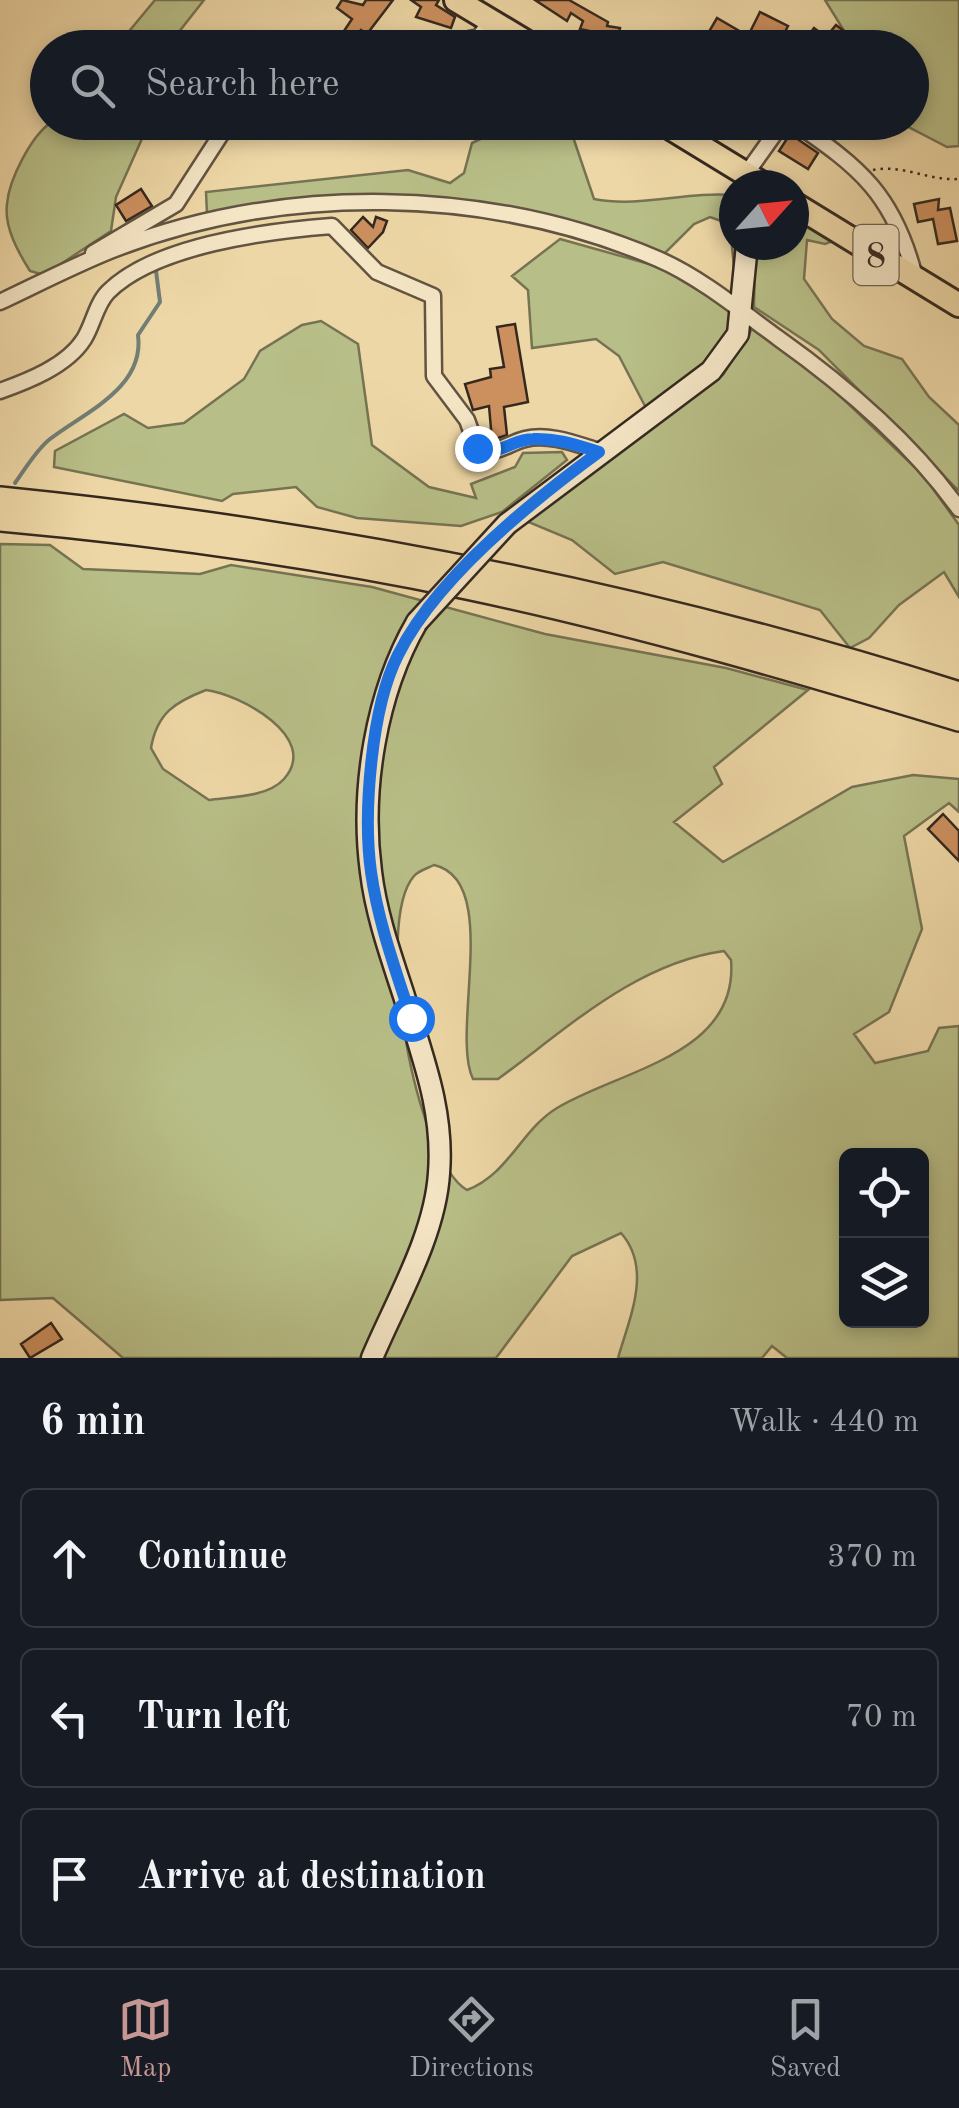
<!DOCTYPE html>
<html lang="en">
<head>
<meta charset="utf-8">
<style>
	:root { --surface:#171b24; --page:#20242c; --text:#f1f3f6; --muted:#9ea1a6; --line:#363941; --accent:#c59692 }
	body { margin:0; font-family:"Old Standard TT",serif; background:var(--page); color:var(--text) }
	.controls { position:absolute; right:30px; bottom:30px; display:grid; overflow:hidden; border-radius:15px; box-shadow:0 5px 15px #0003 }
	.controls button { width:90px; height:90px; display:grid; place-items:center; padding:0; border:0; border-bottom:2px solid var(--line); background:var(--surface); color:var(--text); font:50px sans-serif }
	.compass { position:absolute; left:719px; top:170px; width:90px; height:90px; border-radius:50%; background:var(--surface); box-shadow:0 5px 15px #0003; rotate:63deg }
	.stop { position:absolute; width:30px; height:30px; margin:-22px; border:8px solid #1a73e8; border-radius:50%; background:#fff }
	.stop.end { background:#1a73e8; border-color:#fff; box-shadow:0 2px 10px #0008 }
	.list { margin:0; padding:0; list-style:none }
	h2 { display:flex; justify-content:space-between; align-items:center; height:130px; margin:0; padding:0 40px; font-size:42px }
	h2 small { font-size:32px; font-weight:400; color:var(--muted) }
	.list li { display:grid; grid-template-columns:65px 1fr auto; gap:30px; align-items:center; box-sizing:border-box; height:140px; margin:0 20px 20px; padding:0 20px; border:2px solid var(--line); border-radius:15px }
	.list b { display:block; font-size:38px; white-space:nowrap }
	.list em { font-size:32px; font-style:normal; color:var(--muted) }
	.icon { flex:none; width:55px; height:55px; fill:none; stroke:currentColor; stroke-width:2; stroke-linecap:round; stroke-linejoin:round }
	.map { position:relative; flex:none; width:959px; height:1358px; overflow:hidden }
	.search { position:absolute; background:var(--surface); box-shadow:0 5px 15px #0003; left:30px; right:30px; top:30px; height:110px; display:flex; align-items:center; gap:25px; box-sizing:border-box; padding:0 35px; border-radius:55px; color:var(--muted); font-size:38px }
	.sheet { height:610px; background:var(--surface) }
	nav { display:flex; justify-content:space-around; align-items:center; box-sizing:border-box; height:140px; border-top:2px solid var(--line); background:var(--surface); font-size:28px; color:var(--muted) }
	nav a { display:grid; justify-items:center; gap:5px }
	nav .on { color:var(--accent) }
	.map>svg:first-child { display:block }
</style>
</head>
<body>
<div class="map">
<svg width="959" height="1358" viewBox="0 0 959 1358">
	<rect width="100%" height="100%" fill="#eed7a6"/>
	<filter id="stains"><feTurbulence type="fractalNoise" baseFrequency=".002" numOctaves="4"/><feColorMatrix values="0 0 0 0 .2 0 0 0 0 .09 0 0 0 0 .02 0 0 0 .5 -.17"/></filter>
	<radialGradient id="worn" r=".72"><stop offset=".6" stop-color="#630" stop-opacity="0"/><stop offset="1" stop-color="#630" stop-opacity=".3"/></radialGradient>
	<path fill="#b8be87" stroke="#767353" stroke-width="2.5" fill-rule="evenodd" d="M 155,0 L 204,0 L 167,47 L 116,47 Z
		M 825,0 L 959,0 L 959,146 L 947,147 L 901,123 L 912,122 L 912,48 L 854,47 Z
		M 50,123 L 149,123 L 116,197 L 111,231 L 44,275 L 30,271 C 18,252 4,227 7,204 C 9,179 31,137 50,123 Z
		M 505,123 L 591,123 L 572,134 L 594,199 C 642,208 686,191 734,195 L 734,245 L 740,245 L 736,290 L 730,224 L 710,217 L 694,224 L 663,255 C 517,189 362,189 207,214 L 206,192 L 408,170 L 450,183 L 464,173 L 472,143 L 504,128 Z
		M 794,214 L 836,240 L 825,244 L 807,240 L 804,279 L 832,319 L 864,346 L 902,359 L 929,397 L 959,425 L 959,491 L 819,350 L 754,307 L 755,245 L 794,245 Z
		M 560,239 L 660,267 L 733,312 C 735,350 674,389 646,408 L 619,356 L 596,339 L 532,348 L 528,290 L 512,276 Z
		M 321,321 L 358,344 L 372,445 L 429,487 L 476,498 L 471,484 L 515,467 L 523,453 L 562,452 L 567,460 L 502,512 L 461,526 L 357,518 L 317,507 L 296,487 L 233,494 L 222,501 L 54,467 L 55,451 L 124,414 L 148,428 L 184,423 L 244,379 L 260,351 L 302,325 Z
		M 752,329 L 814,371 L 923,475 L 959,525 L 959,597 L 944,572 L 899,605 L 869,638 L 850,648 L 820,610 L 663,562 L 615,574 L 572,540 L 526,521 L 723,375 Z
		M 0,544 L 50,545 L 83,569 L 200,574 L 231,565 L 372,587 L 545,634 L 726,668 L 808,690 L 714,767 L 722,784 L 674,822 L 723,862 L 852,787 L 913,775 L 959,779 L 959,812 L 949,803 L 904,836 L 922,929 L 889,1012 L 854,1034 L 875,1063 L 928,1051 L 939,1028 L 959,1026 L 959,1358 L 787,1358 L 772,1346 L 762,1358 L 618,1358 C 629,1319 653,1269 621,1233 L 572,1256 L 496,1358 L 123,1358 L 53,1298 L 0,1300 ZM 206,690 C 239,694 321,737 284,779 C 268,797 232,797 209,800 L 163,769 L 151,748 C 157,713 175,702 206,690 ZM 434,865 C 502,880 450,1032 473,1079 L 498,1079 C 568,1028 636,963 724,951 L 731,960 C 739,1055 620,1070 557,1108 C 522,1129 508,1175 467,1190 C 415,1160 373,923 414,876 C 418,871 428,868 434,865 ZM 846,1156 L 922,1156 L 922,1320 L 846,1320 Z"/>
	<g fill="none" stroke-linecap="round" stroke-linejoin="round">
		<path stroke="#727e75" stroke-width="4" d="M 15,483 C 26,468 36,450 50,439 C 85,412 145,388 138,335 L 160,302 L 156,271 L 160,265"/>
	</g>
	<path fill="#cc905f" stroke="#34281f" stroke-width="2.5" d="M 342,0 L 363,5 L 366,0 L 393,0 L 367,34 L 361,30 L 352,42 L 342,34 L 352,19 L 337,8 Z
		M 411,0 L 439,0 L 436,5 L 455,17 L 451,28 L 416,17 L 421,7 Z
		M 535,0 L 569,0 L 608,22 L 607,26 L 620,28 L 618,37 L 580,29 L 583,21 L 571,13 L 567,21 Z
		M 760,12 L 788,26 L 778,45 L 772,42 L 769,48 L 728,48 L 707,35 L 717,18 L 748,36 Z
		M 836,25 L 852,37 L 844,48 L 809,48 L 803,43 L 814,28 L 826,37 Z
		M 790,134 L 818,153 L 808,169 L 779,151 Z
		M 141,189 L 152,206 L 126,221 L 116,205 Z
		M 939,199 L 938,210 L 950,208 L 957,241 L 938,244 L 933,219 L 918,222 L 914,204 Z
		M 363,217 L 373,227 L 376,217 L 387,221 L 383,232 L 368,248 L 351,230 Z
		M 515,324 L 528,402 L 504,407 L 507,435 L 492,440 L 489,406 L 473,410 L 465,384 L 491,377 L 490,369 L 504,367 L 497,327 Z
		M 943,814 L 959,831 L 959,861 L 928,829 Z
		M 51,1323 L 62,1339 L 30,1358 L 21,1344 Z"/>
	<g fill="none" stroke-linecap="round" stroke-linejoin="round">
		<defs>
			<path id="street" d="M 424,48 L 479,37 L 491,20
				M 793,122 C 860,167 894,195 915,277
				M 746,174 L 783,122
				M 93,253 L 176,204 L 229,122
				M 0,302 C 36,285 73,266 110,251 C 283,183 487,186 658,259 C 700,277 741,311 778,338 C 844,385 912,443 959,509
				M 0,391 C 28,381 67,366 84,339 C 93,325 96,304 108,292 C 155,245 268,231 332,226 L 377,272 L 433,296 L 434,376 L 467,420 L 477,448 C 497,456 506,444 525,439 C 549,433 576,444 599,451"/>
			<path id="secondary" d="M 507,524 L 711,371 L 738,334 L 747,245
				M 372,1358 C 396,1301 435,1236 439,1173 C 444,1110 422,1056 404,996 C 391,956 376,914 371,872 C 360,790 376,693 417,622"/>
			<path id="primary" d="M 456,0 L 536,48
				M 661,122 L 764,185
				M 794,204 L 959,305"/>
			<path id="highway" d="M 0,500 C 325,533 647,596 959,695
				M 0,518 C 156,532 313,554 467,586 C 633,621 797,669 959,718"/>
		</defs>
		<use href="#street" stroke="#625441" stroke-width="19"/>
		<use href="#secondary" stroke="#34281f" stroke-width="25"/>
		<use href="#primary" stroke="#34281f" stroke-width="28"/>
		<use href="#highway" stroke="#34281f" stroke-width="30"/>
		<path stroke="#34281f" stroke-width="2.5" stroke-dasharray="2.5 5" stroke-linecap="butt" d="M 873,170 C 903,164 928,181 959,179"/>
		<use href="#street" stroke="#f4e5c5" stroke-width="14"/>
		<use href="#secondary" stroke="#f4e5c5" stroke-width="20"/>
		<use href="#primary" stroke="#eed7a6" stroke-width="22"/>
		<use href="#highway" stroke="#eed7a6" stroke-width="25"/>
		<defs>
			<path id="secondary-bridge" d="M 417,622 L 507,524"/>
		</defs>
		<use href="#secondary-bridge" stroke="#34281f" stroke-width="25" stroke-linecap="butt"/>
		<use href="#secondary-bridge" stroke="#f4e5c5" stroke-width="20"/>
	</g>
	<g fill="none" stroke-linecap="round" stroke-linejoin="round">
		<path stroke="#1a73e8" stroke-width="12" d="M 411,1018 C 396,971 378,922 371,872 C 363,814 371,708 398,655 C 435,580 532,501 599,452 C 576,445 557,438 533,439 C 512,439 499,457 477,448"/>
	</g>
	<g text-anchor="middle" stroke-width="9" stroke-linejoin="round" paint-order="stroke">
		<rect fill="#f4e5c5" stroke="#6e6151" stroke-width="2.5" x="853.5" y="225" width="45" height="60" rx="8"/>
		<g font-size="35" font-weight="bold" fill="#34281f">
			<text x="876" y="267">8</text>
		</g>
	</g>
	<rect width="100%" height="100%" filter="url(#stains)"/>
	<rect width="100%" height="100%" fill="url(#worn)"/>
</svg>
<div class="controls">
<button><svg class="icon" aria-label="locate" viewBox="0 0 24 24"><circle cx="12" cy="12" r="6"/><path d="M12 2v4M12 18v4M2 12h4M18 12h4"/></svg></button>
<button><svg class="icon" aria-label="layers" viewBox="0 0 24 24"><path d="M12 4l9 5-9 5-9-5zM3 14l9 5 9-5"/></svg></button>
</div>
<svg class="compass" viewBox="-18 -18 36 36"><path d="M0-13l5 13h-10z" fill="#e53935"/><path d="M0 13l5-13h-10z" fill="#9ea1a6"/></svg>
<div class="stop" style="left:411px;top:1018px"></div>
<div class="stop end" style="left:477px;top:448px"></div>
<div class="search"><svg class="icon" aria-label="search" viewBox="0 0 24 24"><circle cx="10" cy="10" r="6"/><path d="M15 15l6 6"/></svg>Search here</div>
</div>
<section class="sheet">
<h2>6 min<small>Walk · 440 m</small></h2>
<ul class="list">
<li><svg class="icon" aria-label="ahead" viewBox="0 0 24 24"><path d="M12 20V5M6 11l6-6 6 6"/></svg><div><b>Continue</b></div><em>370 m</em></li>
<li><svg class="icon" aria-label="left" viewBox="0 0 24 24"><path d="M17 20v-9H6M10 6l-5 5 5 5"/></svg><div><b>Turn left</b></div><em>70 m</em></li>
<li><svg class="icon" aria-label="arrive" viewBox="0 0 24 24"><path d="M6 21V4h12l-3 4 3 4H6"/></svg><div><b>Arrive at destination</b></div></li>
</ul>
</section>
<nav>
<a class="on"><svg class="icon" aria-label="map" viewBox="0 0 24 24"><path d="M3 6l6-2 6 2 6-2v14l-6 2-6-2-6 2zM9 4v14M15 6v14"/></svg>Map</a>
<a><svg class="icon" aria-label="directions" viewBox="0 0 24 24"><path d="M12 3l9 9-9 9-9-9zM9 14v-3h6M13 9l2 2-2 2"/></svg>Directions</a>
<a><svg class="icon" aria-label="saved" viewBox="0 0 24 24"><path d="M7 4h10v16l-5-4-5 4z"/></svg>Saved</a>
</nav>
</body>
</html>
